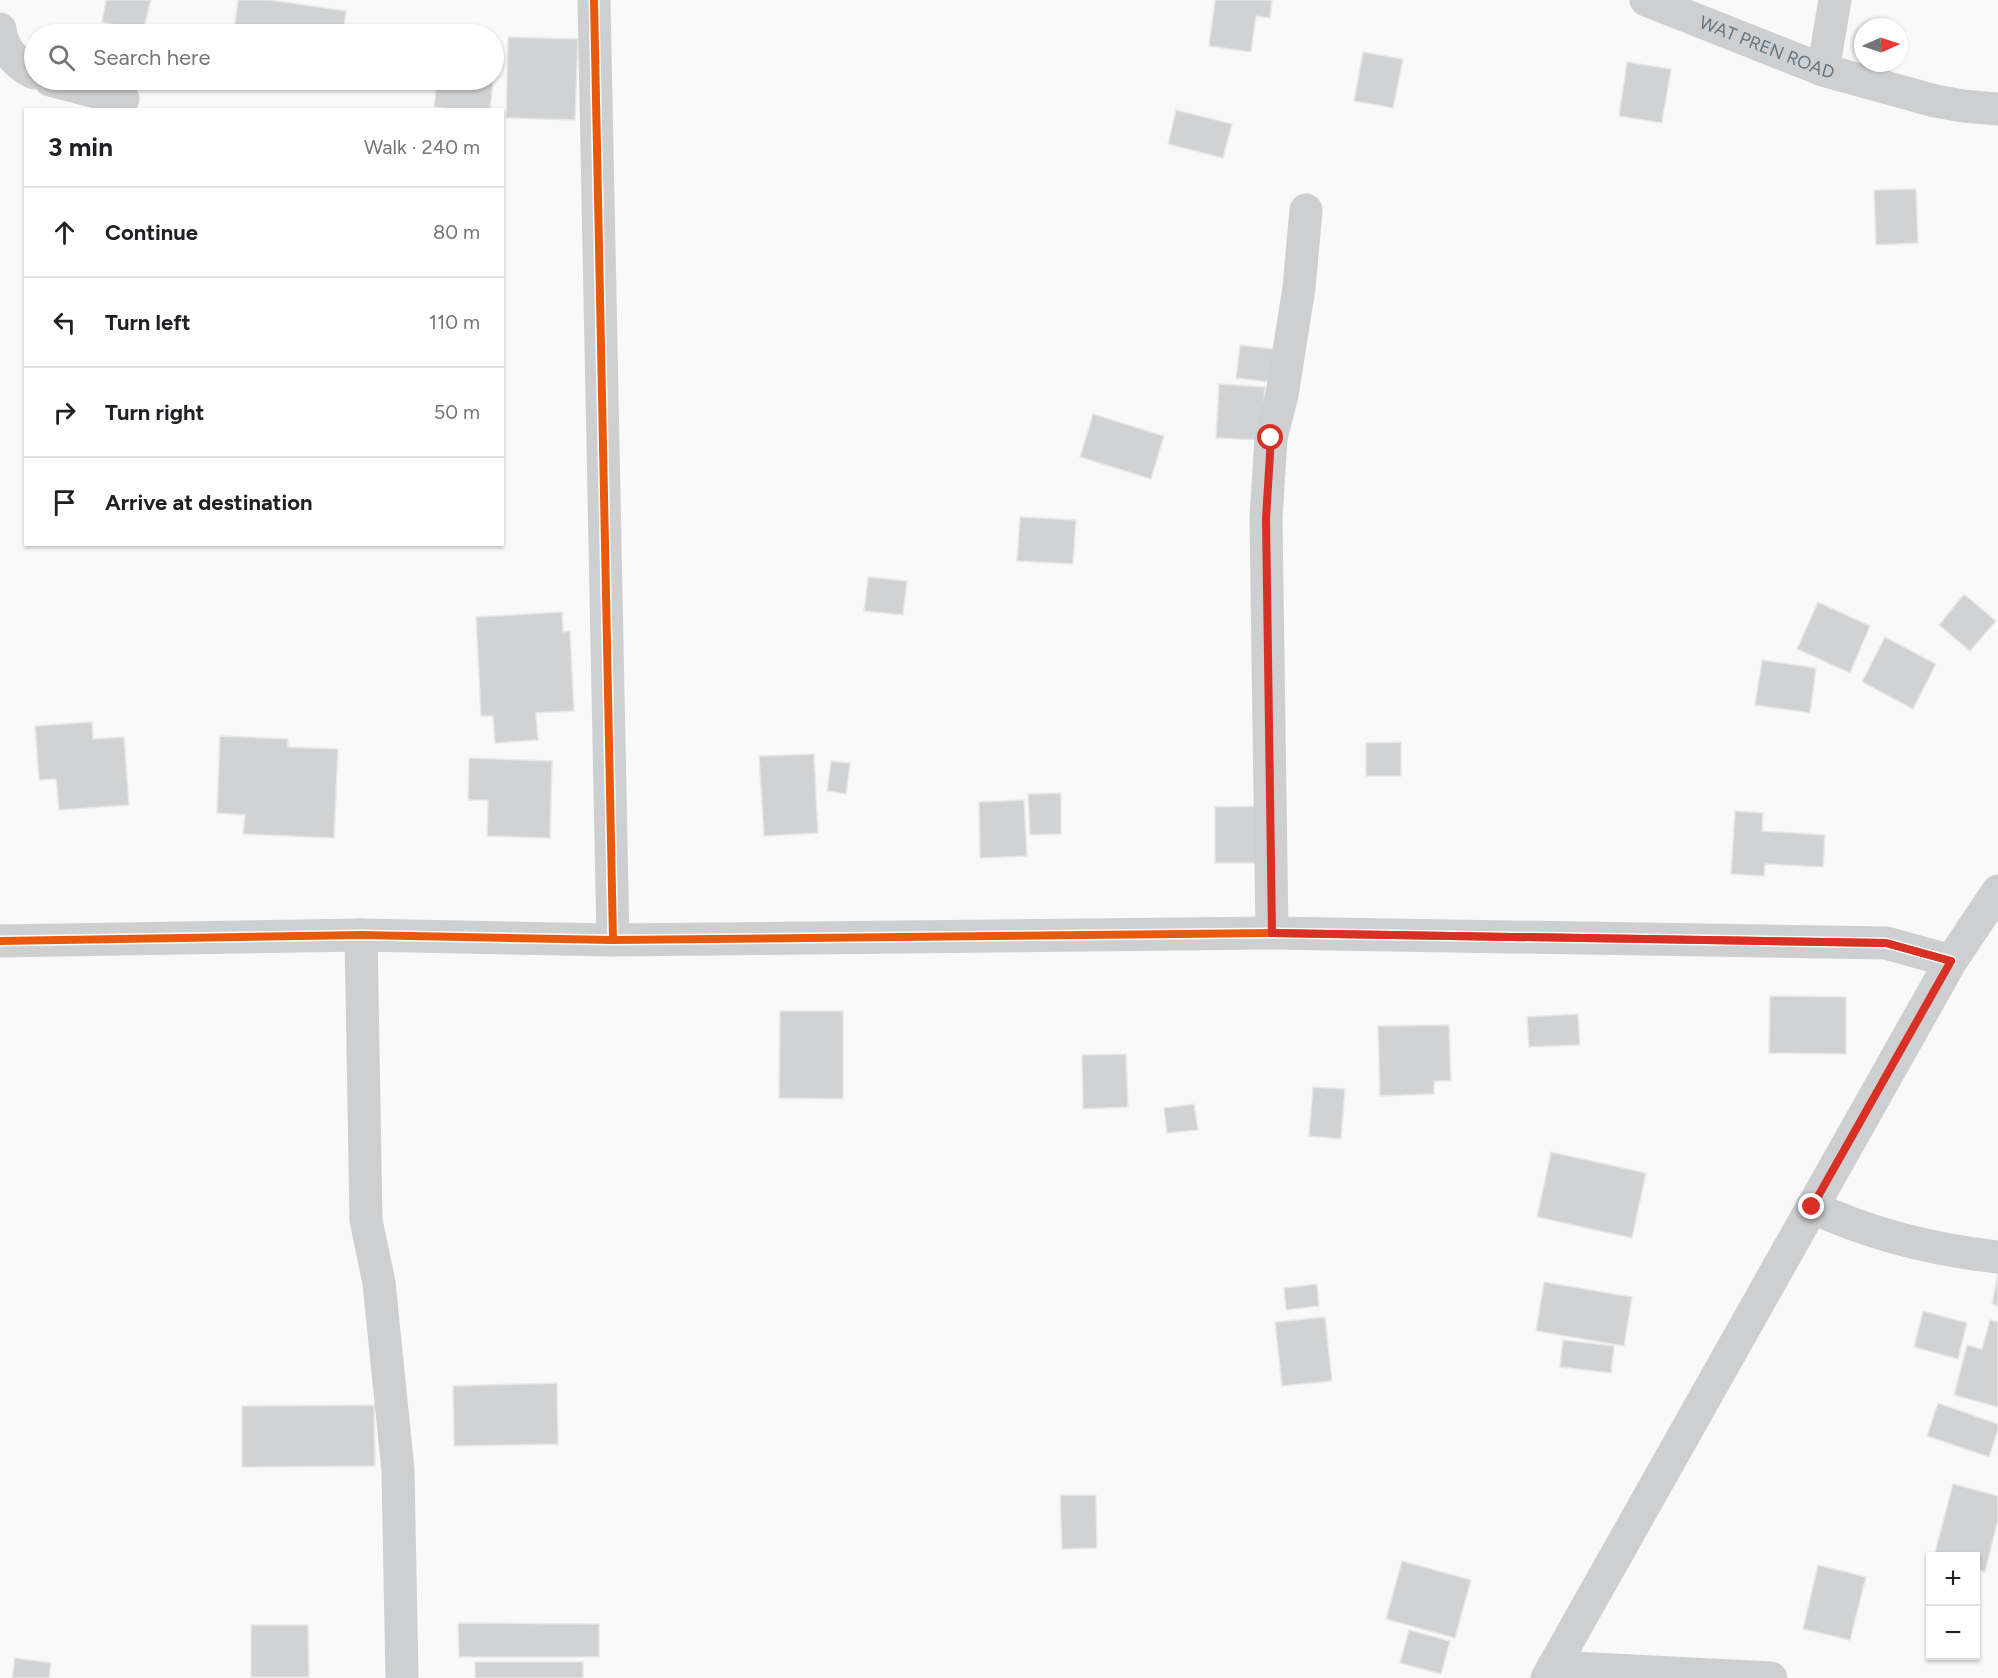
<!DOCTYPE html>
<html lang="en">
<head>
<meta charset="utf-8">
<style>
	:root { --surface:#fff; --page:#f6f6f6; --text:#202124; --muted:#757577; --line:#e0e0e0 }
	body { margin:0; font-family:Figtree,sans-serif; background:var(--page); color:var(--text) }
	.controls { position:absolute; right:18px; bottom:18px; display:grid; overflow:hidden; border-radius:0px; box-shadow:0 2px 4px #0004 }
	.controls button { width:54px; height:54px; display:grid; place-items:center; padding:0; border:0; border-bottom:2px solid var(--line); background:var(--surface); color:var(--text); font:30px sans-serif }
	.compass { position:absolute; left:1854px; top:18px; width:54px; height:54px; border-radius:50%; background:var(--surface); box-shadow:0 2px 4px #0004; rotate:87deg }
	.stop { position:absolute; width:18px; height:18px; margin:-14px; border:4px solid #d93025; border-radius:50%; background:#fff }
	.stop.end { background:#d93025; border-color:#fff; box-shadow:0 2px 6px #0008 }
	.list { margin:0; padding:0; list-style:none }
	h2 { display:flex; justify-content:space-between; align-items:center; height:78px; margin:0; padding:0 24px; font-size:26px }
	h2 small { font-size:20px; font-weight:400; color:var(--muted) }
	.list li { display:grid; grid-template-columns:39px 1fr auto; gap:18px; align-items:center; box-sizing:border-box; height:90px; padding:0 24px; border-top:2px solid var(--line) }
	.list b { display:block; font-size:22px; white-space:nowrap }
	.list em { font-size:20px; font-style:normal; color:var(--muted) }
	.icon { flex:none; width:33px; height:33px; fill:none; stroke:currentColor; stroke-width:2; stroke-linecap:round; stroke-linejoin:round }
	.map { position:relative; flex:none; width:1998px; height:1678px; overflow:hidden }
	.search { position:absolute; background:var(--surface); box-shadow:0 2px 4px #0004; left:24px; top:24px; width:480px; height:66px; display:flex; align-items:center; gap:15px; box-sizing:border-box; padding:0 21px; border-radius:33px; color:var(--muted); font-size:22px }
	.panel { position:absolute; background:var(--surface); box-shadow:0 2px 4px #0004; left:24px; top:108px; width:480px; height:438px; border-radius:0px }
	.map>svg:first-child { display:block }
</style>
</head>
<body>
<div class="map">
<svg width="1998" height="1678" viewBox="0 0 1998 1678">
	<rect width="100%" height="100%" fill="#f9f9f9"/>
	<path fill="#d0d2d3" stroke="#e8e8e8" stroke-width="1.5" d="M 106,0 L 151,0 L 143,31 L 102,22 Z
		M 238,0 L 270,0 L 346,11 L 343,34 L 249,34 L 234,31 Z
		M 1215,0 L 1272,0 L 1270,18 L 1256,16 L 1251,52 L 1209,46 Z
		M 508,37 L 578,39 L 575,120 L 506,118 Z
		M 494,46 L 497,46 L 490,110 L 457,110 L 434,107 L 437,80 L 494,80 Z
		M 1363,52 L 1403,59 L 1393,108 L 1354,101 Z
		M 1627,62 L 1671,69 L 1662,123 L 1619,116 Z
		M 1176,110 L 1232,124 L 1223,158 L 1168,144 Z
		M 1916,189 L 1918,243 L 1876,245 L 1874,190 Z
		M 1240,345 L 1274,349 L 1270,382 L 1236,378 Z
		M 1219,384 L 1265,387 L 1262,440 L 1216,438 Z
		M 1093,414 L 1164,436 L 1151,479 L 1080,457 Z
		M 1020,517 L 1076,520 L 1073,564 L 1017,561 Z
		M 868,577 L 907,581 L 903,615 L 864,611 Z
		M 1964,594 L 1996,621 L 1970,651 L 1939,625 Z
		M 1818,602 L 1870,626 L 1850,673 L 1797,649 Z
		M 562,612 L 563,632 L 570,631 L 574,711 L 536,713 L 538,740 L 495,743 L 493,716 L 481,716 L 476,617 Z
		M 1885,637 L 1936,664 L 1913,709 L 1862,682 Z
		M 1762,660 L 1816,668 L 1810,713 L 1755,705 Z
		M 92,722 L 93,739 L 124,737 L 129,805 L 59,810 L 56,779 L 39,780 L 35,726 Z
		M 220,736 L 288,739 L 288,747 L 338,749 L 334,838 L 243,834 L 245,815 L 217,813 Z
		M 1401,742 L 1401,776 L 1366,776 L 1366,743 Z
		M 814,754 L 818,833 L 764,836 L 759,756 Z
		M 469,758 L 552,761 L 550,838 L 487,836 L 488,800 L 468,800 Z
		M 831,761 L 850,763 L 846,794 L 827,791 Z
		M 1061,793 L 1061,834 L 1030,835 L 1028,794 Z
		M 1024,800 L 1027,856 L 980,858 L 979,802 Z
		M 1271,806 L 1270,863 L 1215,863 L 1215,807 Z
		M 1735,811 L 1763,813 L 1762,831 L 1825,835 L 1823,867 L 1765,864 L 1764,876 L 1731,874 Z
		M 1770,996 L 1846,997 L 1846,1054 L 1769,1053 Z
		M 780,1011 L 843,1011 L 843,1099 L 779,1098 Z
		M 1578,1014 L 1580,1045 L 1529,1047 L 1527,1017 Z
		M 1449,1025 L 1451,1081 L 1434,1081 L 1434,1094 L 1380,1096 L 1378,1026 Z
		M 1126,1054 L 1128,1107 L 1083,1109 L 1082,1055 Z
		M 1313,1087 L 1345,1089 L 1341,1139 L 1309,1136 Z
		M 1194,1104 L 1198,1130 L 1167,1133 L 1164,1108 Z
		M 1551,1152 L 1646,1173 L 1632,1238 L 1537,1217 Z
		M 1998,1273 L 1998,1306 L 1992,1304 Z
		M 1544,1282 L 1632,1297 L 1624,1346 L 1536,1331 Z
		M 1317,1284 L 1319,1306 L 1286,1310 L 1284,1288 Z
		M 1923,1311 L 1967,1323 L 1958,1359 L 1914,1347 Z
		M 1325,1317 L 1332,1381 L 1282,1386 L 1275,1322 Z
		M 1990,1320 L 1998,1322 L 1998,1407 L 1954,1395 L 1967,1345 L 1982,1349 Z
		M 1563,1340 L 1614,1346 L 1611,1373 L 1560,1367 Z
		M 557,1383 L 558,1444 L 454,1446 L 453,1386 Z
		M 1938,1403 L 1998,1424 L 1998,1430 L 1989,1457 L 1927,1436 Z
		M 374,1405 L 375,1466 L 242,1467 L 242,1406 Z
		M 1953,1484 L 1998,1496 L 1998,1520 L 1985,1572 L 1976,1569 L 1976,1556 L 1934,1556 Z
		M 1060,1495 L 1096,1495 L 1097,1548 L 1062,1549 Z
		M 1402,1561 L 1471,1580 L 1455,1638 L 1386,1619 Z
		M 1818,1565 L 1866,1577 L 1850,1640 L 1803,1629 Z
		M 458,1623 L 599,1624 L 599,1657 L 459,1657 Z
		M 251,1625 L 308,1625 L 309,1677 L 251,1677 Z
		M 1409,1630 L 1450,1641 L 1441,1674 L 1400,1663 Z
		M 15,1658 L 51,1663 L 49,1678 L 12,1678 Z
		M 475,1662 L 583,1662 L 583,1678 L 475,1678 Z"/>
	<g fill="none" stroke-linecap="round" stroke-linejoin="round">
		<g stroke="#cecfd0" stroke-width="33">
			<path d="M 594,0 L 613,940"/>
			<path id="s1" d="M 1646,0 L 1823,70 L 1935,101 L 1963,106 L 1998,109"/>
			<path d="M 0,29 C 2,49 17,65 34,73"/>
			<path d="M 1823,70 L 1835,0"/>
			<path d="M 50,80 L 123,99"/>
			<path d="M 1272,933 L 1266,518 L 1271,438 L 1282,395 L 1299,288 L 1306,210"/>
			<path d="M 361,935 L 366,1220 L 379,1283 L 398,1470 L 402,1678"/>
			<path d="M 0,941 L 361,935 L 613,940 L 1272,933 L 1886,943 L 1951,961"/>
			<path d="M 1812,1207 C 1872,1235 1933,1250 1998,1257"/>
			<path d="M 1553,1667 L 1771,1678"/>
		</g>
		<path stroke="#cecfd0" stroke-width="33" d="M 1547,1678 L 1951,961 L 1998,891"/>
		<defs>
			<path id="cycleway" d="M 594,0 L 613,940
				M 0,941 L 361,935 L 613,940 L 1272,933 L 1886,943 L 1951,961"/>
		</defs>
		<use href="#cycleway" stroke="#fff" stroke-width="11"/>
		<use href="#cycleway" stroke="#e8590c" stroke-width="8"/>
	</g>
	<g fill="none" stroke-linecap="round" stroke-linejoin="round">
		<path stroke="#d93025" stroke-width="8" d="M 1271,438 L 1266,518 L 1272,933 L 1886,943 L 1951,961 L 1812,1207"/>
	</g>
	<g text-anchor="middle" stroke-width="6" stroke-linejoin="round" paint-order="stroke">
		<g font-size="18" fill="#657683" stroke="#fff">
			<text dy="6" stroke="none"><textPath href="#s1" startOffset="130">WAT PREN ROAD</textPath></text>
		</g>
	</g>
</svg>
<div class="controls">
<button>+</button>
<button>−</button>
</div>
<svg class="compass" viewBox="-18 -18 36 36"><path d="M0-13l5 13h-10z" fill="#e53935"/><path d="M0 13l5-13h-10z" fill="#757577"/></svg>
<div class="stop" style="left:1271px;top:438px"></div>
<div class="stop end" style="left:1812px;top:1207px"></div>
<div class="search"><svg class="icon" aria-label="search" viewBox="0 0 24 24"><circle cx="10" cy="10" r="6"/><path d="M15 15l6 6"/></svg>Search here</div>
<section class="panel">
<h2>3 min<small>Walk · 240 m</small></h2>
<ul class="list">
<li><svg class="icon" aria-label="ahead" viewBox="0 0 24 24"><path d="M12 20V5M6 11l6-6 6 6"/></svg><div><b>Continue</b></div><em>80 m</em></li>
<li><svg class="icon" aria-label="left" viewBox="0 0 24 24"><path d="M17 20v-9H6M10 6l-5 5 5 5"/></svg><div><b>Turn left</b></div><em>110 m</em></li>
<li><svg class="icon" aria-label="right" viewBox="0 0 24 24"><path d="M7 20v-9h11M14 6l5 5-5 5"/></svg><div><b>Turn right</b></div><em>50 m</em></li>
<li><svg class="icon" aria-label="arrive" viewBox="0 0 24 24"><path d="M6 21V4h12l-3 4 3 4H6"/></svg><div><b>Arrive at destination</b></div></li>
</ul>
</section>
</div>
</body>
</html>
